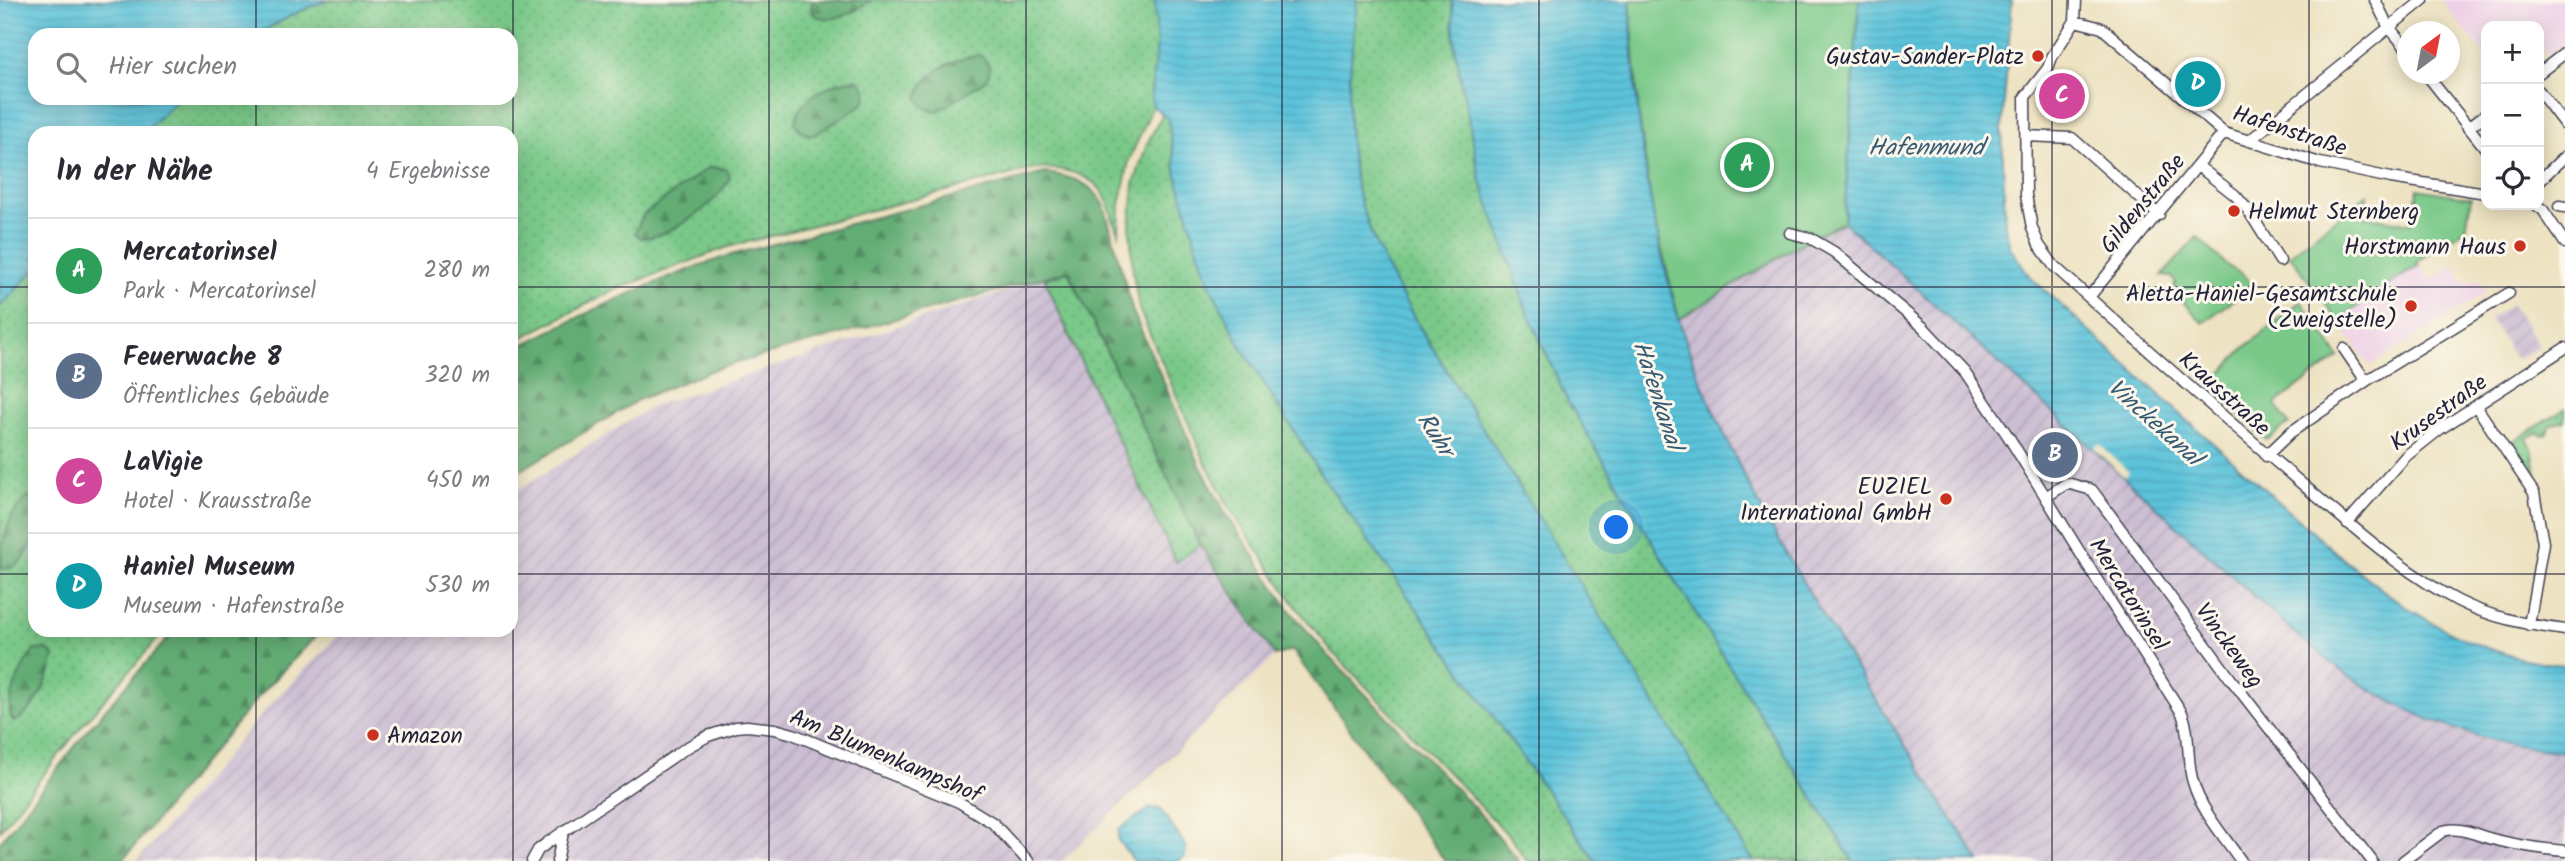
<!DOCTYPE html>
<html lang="de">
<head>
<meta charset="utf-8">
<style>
	:root { --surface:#fff; --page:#f2f2f3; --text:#2b2b33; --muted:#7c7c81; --line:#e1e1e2; --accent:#c8321e }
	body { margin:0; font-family:Kalam,sans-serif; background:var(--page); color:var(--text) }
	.controls { position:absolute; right:21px; top:21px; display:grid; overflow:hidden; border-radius:14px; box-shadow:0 4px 18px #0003 }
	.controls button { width:63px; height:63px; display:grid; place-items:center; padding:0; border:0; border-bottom:2px solid var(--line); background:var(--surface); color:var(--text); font:35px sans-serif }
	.compass { position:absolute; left:2397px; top:21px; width:63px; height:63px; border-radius:50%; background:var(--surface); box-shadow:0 4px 18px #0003; rotate:32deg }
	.you { position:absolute; left:1617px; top:528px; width:24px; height:24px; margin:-18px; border:5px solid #fff; border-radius:50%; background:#1a73e8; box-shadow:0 0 0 10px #1a73e833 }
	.badge { display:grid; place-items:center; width:46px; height:46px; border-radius:50%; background:var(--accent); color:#fff; font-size:23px; font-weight:700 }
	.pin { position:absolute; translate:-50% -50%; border:4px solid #fff; box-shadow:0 2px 7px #0006 }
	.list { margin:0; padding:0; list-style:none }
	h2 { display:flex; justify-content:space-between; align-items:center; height:91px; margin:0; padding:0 28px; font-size:30px }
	h2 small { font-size:23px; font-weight:400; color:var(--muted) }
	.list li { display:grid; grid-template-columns:46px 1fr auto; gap:21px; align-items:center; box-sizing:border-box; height:105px; padding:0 28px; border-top:2px solid var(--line) }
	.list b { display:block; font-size:26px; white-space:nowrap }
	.list p { margin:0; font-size:23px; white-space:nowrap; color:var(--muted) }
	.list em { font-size:23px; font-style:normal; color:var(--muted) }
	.icon { flex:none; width:38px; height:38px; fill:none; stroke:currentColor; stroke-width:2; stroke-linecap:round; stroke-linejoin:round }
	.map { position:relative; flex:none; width:2565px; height:861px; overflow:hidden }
	.search { position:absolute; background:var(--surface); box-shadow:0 4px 18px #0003; left:28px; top:28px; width:490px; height:77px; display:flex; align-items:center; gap:18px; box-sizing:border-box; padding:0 24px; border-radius:21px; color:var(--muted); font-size:26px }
	.panel { position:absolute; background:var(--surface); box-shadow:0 4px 18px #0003; left:28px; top:126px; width:490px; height:511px; border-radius:21px }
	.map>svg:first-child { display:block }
</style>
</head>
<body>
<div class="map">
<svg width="2565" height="861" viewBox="0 0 2565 861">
	<defs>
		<pattern id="industrial-furrows" width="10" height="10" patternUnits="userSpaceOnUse" patternTransform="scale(1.75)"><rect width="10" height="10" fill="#ccbed3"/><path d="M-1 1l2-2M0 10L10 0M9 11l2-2" fill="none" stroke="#afa3b6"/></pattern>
		<pattern id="grass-dots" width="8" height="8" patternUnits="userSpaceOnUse" patternTransform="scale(1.75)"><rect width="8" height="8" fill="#7ac989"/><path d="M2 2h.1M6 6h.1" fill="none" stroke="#69ac77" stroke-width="1.8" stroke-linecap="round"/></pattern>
		<pattern id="forest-firs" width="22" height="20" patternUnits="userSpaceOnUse" patternTransform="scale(1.75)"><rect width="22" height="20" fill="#63ad75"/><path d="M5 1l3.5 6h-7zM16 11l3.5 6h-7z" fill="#518c61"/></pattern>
		<pattern id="water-rules" width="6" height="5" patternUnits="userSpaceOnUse" patternTransform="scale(1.75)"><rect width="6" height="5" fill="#5cc3da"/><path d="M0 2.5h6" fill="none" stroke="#50a7bc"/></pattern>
	</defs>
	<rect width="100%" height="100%" fill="#fbf7ec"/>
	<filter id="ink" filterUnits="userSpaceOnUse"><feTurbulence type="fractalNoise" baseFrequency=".0143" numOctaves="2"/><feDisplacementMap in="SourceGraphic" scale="14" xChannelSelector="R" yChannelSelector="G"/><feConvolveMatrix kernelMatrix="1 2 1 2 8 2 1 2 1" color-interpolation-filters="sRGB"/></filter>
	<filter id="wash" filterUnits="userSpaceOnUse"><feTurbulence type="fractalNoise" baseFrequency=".00686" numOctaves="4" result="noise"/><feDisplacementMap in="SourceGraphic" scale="28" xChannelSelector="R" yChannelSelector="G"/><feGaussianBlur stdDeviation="1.57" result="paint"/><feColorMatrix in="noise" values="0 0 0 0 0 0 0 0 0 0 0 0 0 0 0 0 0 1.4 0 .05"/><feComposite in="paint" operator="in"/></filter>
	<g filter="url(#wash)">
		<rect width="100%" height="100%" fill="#ede2c1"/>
		<path fill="#eed0e7" d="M 2440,0 L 2565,0 L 2565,42 L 2548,56 L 2539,44 L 2539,26 L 2525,26 L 2522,23 L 2518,26 L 2486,26 L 2486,51 L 2484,53 Z
			M 2419,265 L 2429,281 L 2453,266 L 2466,286 L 2478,279 L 2486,292 L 2370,366 L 2337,320 Z"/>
		<path fill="url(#industrial-furrows)" d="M 1844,222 L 2298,636 L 2348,675 L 2402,708 L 2462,733 L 2522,748 L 2565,752 L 2565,861 L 1979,861 L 1798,574 L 1732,449 L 1702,383 L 1679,319 L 1810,238 Z
			M 1068,271 L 1217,571 L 1275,656 L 1062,861 L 137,861 L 273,701 L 344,630 L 511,630 L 511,494 L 653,406 Z
			M 2512,304 L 2539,346 L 2516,360 L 2490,318 Z"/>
		<path fill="url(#grass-dots)" stroke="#4e7662" stroke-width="2" d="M 328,0 L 1155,0 L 1157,46 L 1151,93 L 1153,106 L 1129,160 L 1120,205 L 1119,234 C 1112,222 1111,205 1103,193 C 1088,171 1056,167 1032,169 L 728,247 L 614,290 L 511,343 L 511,133 L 143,133 L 179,98 L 511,98 L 511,35 L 255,35 L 300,11 Z
			M 1357,0 L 1452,0 L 1455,48 L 1480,179 L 1527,311 L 1568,402 L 1683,593 L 1853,861 L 1752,861 L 1408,308 C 1387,269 1365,228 1356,184 C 1343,123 1350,61 1357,0 Z
			M 1163,113 L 1168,119 L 1177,176 L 1197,247 L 1211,287 L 1242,348 L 1323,477 L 1596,861 L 1527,861 L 1509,836 L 1331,650 L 1297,608 L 1230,509 L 1205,462 L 1139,309 L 1133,273 L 1130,226 L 1134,184 L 1147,144 Z
			M 35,269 L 35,630 L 165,630 L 84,723 L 0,830 L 0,307 Z
			M 1068,271 L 1200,545 L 1176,562 L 1076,351 L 1045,279 Z
			M 2565,409 L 2565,421 L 2550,425 L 2546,434 L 2541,435 L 2538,432 L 2527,439 L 2532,448 L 2538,485 L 2511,443 Z"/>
		<path fill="url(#forest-firs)" stroke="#426858" stroke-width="2" d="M 814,0 L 871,0 C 856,12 831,26 813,14 L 811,6 Z
			M 980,55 C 990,63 992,69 986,80 L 938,111 C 927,111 924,107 918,99 C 922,72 955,58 980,55 Z
			M 857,79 C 867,87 869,94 863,104 L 815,135 C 804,135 801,132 795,123 C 799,96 832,82 857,79 Z
			M 716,167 L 726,169 L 730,177 C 721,202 667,240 640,238 L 635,233 L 643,215 L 708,168 Z
			M 1045,173 C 1070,176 1092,182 1104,205 L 1133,312 L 1199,463 L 1225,512 L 1292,613 L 1327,654 L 1481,815 L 1519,861 L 1445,861 L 1292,650 L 1275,656 L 1200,545 L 1068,271 L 715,369 L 640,399 L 511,476 L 511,351 C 583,314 654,280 731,255 Z
			M 32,496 L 35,498 C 35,509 37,522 35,533 C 32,549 19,571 2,569 C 0,546 9,505 32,496 Z
			M 175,630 L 322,630 L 264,690 L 122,861 L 0,861 L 0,842 L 90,727 Z
			M 46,649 L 54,655 C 49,680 37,709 15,722 C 0,713 22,661 35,650 Z"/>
		<path fill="#7ac989" stroke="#4e7662" stroke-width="2" d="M 1630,0 L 1859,0 L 1844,222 L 1810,238 L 1679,319 L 1653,214 L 1639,116 Z
			M 2418,189 L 2471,198 L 2466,229 L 2417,262 L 2419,265 L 2337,320 L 2290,255 L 2368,193 L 2363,216 L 2411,224 Z
			M 2197,237 L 2229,267 L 2242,274 L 2253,284 L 2203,323 L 2172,290 L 2176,283 L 2171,277 L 2162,276 Z
			M 2301,301 L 2339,357 L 2275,404 L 2289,424 L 2267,440 L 2208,389 L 2241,351 Z"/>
		<path fill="url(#water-rules)" stroke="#3f728a" stroke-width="2" d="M 0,0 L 328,0 L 300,11 L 255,35 L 35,35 L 35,98 L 179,98 L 143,133 L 35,133 L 35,269 L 0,307 Z
			M 1155,0 L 1357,0 C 1350,63 1342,134 1359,196 C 1372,245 1397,288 1422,331 L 1753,861 L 1596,861 L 1323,477 L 1242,348 L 1211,287 L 1197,247 L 1177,176 L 1168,119 L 1153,106 L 1151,93 L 1157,46 Z
			M 1452,0 L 1630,0 C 1635,125 1654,268 1702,384 C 1773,554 1882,706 1979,861 L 1853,861 L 1683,593 L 1568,402 L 1527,311 L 1480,179 L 1455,48 Z
			M 1859,0 L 2012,0 L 2002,128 L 2005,226 L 2010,247 L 2030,277 C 2104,344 2177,412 2251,477 C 2345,559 2433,655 2565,665 L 2565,752 C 2487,745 2414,720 2349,676 C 2331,664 2315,649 2298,636 L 1844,222 Z
			M 1151,808 L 1160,809 L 1186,846 L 1185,856 L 1179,861 L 1134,861 L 1118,840 L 1119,829 Z"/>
		<path fill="#ede2c1" d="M 2099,444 L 2129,472 L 2124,477 L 2094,449 Z"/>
	</g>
	<g filter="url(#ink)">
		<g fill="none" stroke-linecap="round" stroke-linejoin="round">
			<defs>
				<path id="minor" d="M 2076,0 L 2075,21 L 2052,57 L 2048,68 L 2025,97 L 2026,195 L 2032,228 L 2039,245 L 2054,266 C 2146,349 2239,431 2334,511 C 2373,544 2412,577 2458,601 C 2492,618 2528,625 2565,630
					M 2375,0 L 2388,26 L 2408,50
					M 2075,21 L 2102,28 L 2224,133 L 2320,163 L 2391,178 L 2486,193
					M 2539,73 L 2565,53
					M 2426,74 L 2486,149
					M 2539,91 L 2565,125
					M 2468,128 L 2486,114
					M 2026,136 L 2072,138 L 2159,215
					M 2249,141 L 2423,0
					M 2198,166 L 2235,195 L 2248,210 L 2280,261
					M 2539,181 L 2565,156
					M 2536,205 L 2543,210 L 2565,243
					M 2559,206 L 2565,207
					M 1790,233 L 1810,238 L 1834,252 L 1923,327 L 1965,372 L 2008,436 L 2110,601 L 2182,713 C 2191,735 2186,760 2193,782 C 2201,811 2224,836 2241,861
					M 2089,297 L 2224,133
					M 2344,349 L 2366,381
					M 2476,406 L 2534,493 L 2543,543 L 2529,625
					M 2266,456 L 2291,432 L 2366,381 L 2509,293
					M 2046,497 L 2067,483 L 2092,490 L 2230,678 L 2372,861
					M 2347,523 L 2406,456 L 2440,429 L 2565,348
					M 532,861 L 538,850 L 547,843 L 686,748 L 708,736 L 736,727 L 747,726 L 775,729 L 793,734 L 959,802 L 993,823 L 1028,861
					M 557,861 L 563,833
					M 2403,861 L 2443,831 C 2460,826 2476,835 2492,839 C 2516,845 2541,849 2565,851"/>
			</defs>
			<use href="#minor" stroke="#403f4f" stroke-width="13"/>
			<use href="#minor" stroke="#fff" stroke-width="10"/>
		</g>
	</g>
	<path fill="none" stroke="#22223b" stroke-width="2" stroke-opacity="0.55" d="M 256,0 L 256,35M 513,0 L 513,861M 769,0 L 769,861M 1026,0 L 1026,861M 1282,0 L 1282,861M 1539,0 L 1539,861M 1796,0 L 1796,861M 2052,0 L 2052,861M 2309,0 L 2309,861M 256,98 L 256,133M 0,287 L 35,287M 511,287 L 2565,287M 0,574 L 35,574M 511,574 L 2565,574M 256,630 L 256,861"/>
	<g fill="#c8321e" stroke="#fbf7ec" stroke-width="2.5">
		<circle cx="2038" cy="56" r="7"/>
		<circle cx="2234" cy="211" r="7"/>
		<circle cx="2520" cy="246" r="7"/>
		<circle cx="2411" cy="306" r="7"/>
		<circle cx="1946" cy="499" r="7"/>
		<circle cx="373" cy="735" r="7"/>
	</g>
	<g text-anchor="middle" stroke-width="6" stroke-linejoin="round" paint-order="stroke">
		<g font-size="23" fill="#22223b" stroke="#fbf7ec" text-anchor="end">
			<text x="2024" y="64">Gustav-Sander-Platz</text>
			<text x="2248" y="219" text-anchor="start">Helmut Sternberg</text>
			<text x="2506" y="254">Horstmann Haus</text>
			<text x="2397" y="301">Aletta-Haniel-Gesamtschule<tspan x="2397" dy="26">(Zweigstelle)</tspan></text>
			<text x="1932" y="494">EUZIEL<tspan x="1932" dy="26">International GmbH</tspan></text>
			<text x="387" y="743" text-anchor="start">Amazon</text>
		</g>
		<g font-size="23" fill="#22223b" stroke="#fbf7ec">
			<text transform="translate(2290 130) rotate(18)" y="8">Hafenstraße</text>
			<text transform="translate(2142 203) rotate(-51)" y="8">Gildenstraße</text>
			<text transform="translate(2225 393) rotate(42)" y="8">Krausstraße</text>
			<text transform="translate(2438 412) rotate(-36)" y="8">Krusestraße</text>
			<text transform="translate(2129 594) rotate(58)" y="8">Mercatorinsel</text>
			<text transform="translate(2230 645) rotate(54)" y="8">Vinckeweg</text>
			<text transform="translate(886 755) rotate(23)" y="8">Am Blumenkampshof</text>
		</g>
		<g font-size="24" font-style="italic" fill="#365a73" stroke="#fbf7ec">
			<text x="1926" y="155">Hafenmund</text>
			<text transform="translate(1658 395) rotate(72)" y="8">Hafenkanal</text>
			<text transform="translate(2155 422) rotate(42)" y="8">Vinckekanal</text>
			<text transform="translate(1436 434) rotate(57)" y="8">Ruhr</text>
		</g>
	</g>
</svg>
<div class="controls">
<button>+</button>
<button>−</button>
<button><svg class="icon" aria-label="locate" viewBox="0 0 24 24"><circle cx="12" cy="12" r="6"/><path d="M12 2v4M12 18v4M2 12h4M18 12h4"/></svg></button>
</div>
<svg class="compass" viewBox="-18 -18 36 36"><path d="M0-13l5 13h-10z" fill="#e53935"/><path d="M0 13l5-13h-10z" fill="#7c7c81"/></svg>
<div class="you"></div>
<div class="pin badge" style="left:1747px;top:165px;background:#2e9e5b">A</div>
<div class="pin badge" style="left:2055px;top:455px;background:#5c6f8a">B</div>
<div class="pin badge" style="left:2062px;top:96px;background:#d1479c">C</div>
<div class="pin badge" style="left:2198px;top:84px;background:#0f9aa8">D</div>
<div class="search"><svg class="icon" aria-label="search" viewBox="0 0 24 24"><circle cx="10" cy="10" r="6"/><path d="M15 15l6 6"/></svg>Hier suchen</div>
<section class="panel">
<h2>In der Nähe<small>4 Ergebnisse</small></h2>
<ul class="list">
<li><span class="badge" style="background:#2e9e5b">A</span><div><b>Mercatorinsel</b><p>Park · Mercatorinsel</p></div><em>280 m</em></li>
<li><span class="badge" style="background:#5c6f8a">B</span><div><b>Feuerwache 8</b><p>Öffentliches Gebäude</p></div><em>320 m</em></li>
<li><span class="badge" style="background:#d1479c">C</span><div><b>LaVigie</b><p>Hotel · Krausstraße</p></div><em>450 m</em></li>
<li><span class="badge" style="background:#0f9aa8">D</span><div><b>Haniel Museum</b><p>Museum · Hafenstraße</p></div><em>530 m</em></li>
</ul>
</section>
</div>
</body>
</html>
